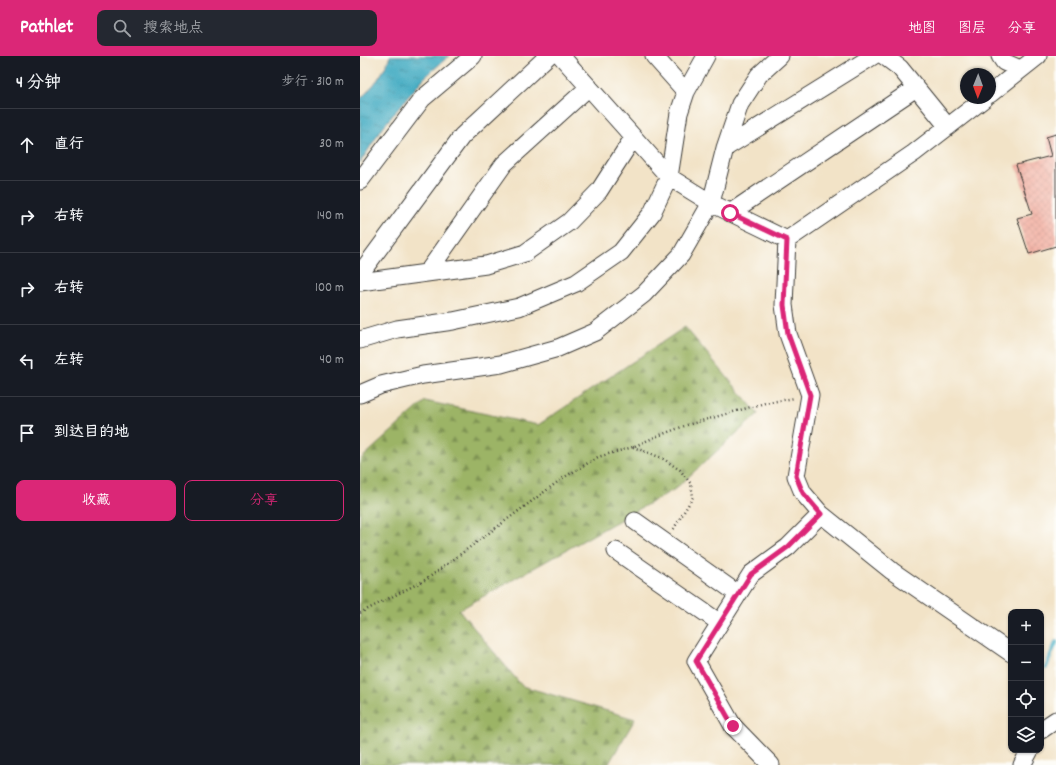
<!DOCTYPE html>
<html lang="zh">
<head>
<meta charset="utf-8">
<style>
	:root { --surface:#171b24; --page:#242831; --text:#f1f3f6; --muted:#9ea1a6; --line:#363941; --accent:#db2777 }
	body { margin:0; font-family:Dekko,"LXGW WenKai TC",sans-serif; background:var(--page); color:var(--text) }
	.controls { position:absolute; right:12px; bottom:12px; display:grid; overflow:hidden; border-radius:8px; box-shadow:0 1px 3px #0004 }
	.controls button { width:36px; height:36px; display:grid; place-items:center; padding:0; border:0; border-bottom:1px solid var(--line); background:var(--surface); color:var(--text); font:20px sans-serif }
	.compass { position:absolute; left:600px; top:12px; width:36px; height:36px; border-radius:50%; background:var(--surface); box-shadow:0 1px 3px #0004; rotate:181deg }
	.stop { position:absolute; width:12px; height:12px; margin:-9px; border:3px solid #db2777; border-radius:50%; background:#fff }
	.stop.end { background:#db2777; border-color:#fff; box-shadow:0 1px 4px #0008 }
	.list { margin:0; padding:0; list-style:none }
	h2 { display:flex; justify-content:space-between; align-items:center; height:52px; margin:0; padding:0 16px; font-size:17px }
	h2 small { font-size:13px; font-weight:400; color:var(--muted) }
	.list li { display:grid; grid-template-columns:26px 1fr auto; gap:12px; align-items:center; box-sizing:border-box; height:72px; padding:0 16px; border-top:1px solid var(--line) }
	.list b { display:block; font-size:15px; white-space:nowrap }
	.list em { font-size:13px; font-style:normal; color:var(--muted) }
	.actions { display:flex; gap:8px; padding:12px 16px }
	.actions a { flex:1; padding:9px 0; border:1px solid var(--accent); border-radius:8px; text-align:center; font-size:14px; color:var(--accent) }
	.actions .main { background:var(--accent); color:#fff }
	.icon { flex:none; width:22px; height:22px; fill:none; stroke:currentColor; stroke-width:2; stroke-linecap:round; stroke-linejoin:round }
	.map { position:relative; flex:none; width:696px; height:709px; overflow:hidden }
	header { display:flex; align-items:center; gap:24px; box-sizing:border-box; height:56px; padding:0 20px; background:var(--accent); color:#fff }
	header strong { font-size:19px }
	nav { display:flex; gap:22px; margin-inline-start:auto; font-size:14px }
	.search { width:280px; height:36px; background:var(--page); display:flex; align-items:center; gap:10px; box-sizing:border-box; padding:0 14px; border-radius:8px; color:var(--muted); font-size:15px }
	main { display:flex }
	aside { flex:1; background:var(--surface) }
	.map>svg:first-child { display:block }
</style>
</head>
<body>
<header>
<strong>Pathlet</strong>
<div class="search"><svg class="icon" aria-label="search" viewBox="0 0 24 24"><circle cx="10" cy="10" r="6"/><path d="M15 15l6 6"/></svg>搜索地点</div>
<nav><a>地图</a><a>图层</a><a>分享</a></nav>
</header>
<main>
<aside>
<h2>4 分钟<small>步行 · 310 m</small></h2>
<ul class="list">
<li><svg class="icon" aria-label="ahead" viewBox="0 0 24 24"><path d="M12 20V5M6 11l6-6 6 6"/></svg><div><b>直行</b></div><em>30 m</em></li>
<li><svg class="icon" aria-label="right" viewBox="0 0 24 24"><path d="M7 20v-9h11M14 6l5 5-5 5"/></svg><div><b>右转</b></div><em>140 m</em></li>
<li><svg class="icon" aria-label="right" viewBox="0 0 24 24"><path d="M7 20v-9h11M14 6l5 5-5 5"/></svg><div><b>右转</b></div><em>100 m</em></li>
<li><svg class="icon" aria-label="left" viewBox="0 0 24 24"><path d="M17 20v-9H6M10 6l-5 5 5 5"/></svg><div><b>左转</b></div><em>40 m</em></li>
<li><svg class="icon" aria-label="arrive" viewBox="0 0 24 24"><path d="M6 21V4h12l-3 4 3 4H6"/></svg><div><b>到达目的地</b></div></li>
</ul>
<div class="actions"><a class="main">收藏</a><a>分享</a></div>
</aside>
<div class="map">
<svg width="696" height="709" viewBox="0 0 696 709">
	<defs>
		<pattern id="forest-firs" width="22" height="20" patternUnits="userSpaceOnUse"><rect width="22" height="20" fill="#9cb466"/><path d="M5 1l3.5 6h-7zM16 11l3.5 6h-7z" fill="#7e9253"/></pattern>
		<pattern id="water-ripples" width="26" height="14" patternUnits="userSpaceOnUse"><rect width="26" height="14" fill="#42abc2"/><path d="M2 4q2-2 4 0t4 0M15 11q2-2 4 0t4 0" fill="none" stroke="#368a9d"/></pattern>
		<pattern id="building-cross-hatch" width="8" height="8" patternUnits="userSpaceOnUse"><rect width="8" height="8" fill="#f2aa9c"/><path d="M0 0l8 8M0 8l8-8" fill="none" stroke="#cf9286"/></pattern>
	</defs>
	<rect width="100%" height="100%" fill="#fdfcf7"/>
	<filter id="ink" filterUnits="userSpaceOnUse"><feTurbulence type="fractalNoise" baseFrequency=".025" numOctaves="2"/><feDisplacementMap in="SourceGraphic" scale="8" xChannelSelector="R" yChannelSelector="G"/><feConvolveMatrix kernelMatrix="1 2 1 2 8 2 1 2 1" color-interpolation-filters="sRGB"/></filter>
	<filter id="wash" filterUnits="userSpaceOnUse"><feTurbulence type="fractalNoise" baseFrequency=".012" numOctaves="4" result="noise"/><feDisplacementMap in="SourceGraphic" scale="16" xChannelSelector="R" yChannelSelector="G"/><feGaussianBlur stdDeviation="0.9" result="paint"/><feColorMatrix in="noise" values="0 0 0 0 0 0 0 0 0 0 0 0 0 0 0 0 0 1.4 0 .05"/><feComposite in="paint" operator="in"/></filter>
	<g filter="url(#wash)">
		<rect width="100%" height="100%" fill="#f2e3c7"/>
		<path fill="url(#forest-firs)" stroke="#5c6841" d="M 325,271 L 398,358 L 315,433 L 99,554 L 162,630 L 275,663 L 248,709 L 0,709 L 0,404 L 65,345 L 178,369 Z"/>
		<path fill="url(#water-ripples)" stroke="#2f646f" d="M 30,0 L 89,0 L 64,22 L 23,71 L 0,107 L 0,43 C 13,31 24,17 30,0 Z"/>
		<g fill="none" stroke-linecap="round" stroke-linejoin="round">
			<path stroke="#42abc2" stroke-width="4" d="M 686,612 L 696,586"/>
		</g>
		<g id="blocks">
			<path fill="url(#building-cross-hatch)" d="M 696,78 L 696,190 L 669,198 L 657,162 L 672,158 L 656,109 L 691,100 L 686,81 Z"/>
		</g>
	</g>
	<g filter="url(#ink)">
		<use href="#blocks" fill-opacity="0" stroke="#3c3a36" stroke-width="1"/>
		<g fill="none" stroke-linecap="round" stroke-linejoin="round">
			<defs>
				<path id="minor" d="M 201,0 L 309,121 L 351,147 L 427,184 L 554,97 L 625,42
					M 294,0 L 326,36
					M 524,0 L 540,12 L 588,71
					M 640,0 L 644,6 L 660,13
					M 630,38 L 678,0
					M 365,92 L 513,0
					M 0,125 L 62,43 L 113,0
					M 370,157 L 556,32
					M 427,184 L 424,249 L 428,278 L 450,339 L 436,420 L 443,437 L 461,458 L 532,515 L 651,597
					M 67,217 L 144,108 L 229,31
					M 0,218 L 102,80 L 188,0
					M 0,226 L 126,209 L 165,197 L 209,166 L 239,135 L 273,82
					M 0,284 L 37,273 L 93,265 L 159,251 L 216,227 L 261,196 L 292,157 L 309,121 L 319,57 L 326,36 L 346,0
					M 0,338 L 21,329 L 63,319 L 141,308 L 198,292 L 235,276 L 284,238 L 321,199 L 351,147 L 365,92 L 380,48 L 399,19 L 420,0
					M 275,465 L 378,538
					M 256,495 L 360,567
					M 681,674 L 696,664
					M 411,709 L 373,670 L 336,605 L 391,518 L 428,491 L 461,458
					M 662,709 L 670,694"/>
			</defs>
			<use href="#minor" stroke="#3c3a36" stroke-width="19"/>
			<path stroke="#3c3a36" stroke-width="2.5" stroke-dasharray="1 3" stroke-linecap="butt" d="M 273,391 L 302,402 L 320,414 L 331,428 L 333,441 L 313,474
				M 0,557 L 67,523 L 203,422 L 238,401 L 273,391 L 295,381 L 327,369 L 405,347 L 435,342"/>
			<use href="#minor" stroke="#fff" stroke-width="17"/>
		</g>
	</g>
	<g fill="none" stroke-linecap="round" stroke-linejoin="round" filter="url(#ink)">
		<path stroke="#db2777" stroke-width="5" d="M 370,157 L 427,184 L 424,249 L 428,278 L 450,339 L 436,420 L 443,437 L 461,458 L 428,491 L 391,518 L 336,605 L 373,670"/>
	</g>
</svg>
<div class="controls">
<button>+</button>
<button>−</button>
<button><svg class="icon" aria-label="locate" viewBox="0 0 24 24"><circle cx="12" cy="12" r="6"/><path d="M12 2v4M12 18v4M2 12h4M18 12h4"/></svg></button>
<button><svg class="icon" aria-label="layers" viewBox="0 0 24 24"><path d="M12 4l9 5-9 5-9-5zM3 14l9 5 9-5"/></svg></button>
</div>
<svg class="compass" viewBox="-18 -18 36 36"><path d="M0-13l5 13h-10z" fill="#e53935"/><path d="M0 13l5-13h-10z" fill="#9ea1a6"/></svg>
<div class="stop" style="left:370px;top:157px"></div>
<div class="stop end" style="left:373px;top:670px"></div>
</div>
</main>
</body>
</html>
